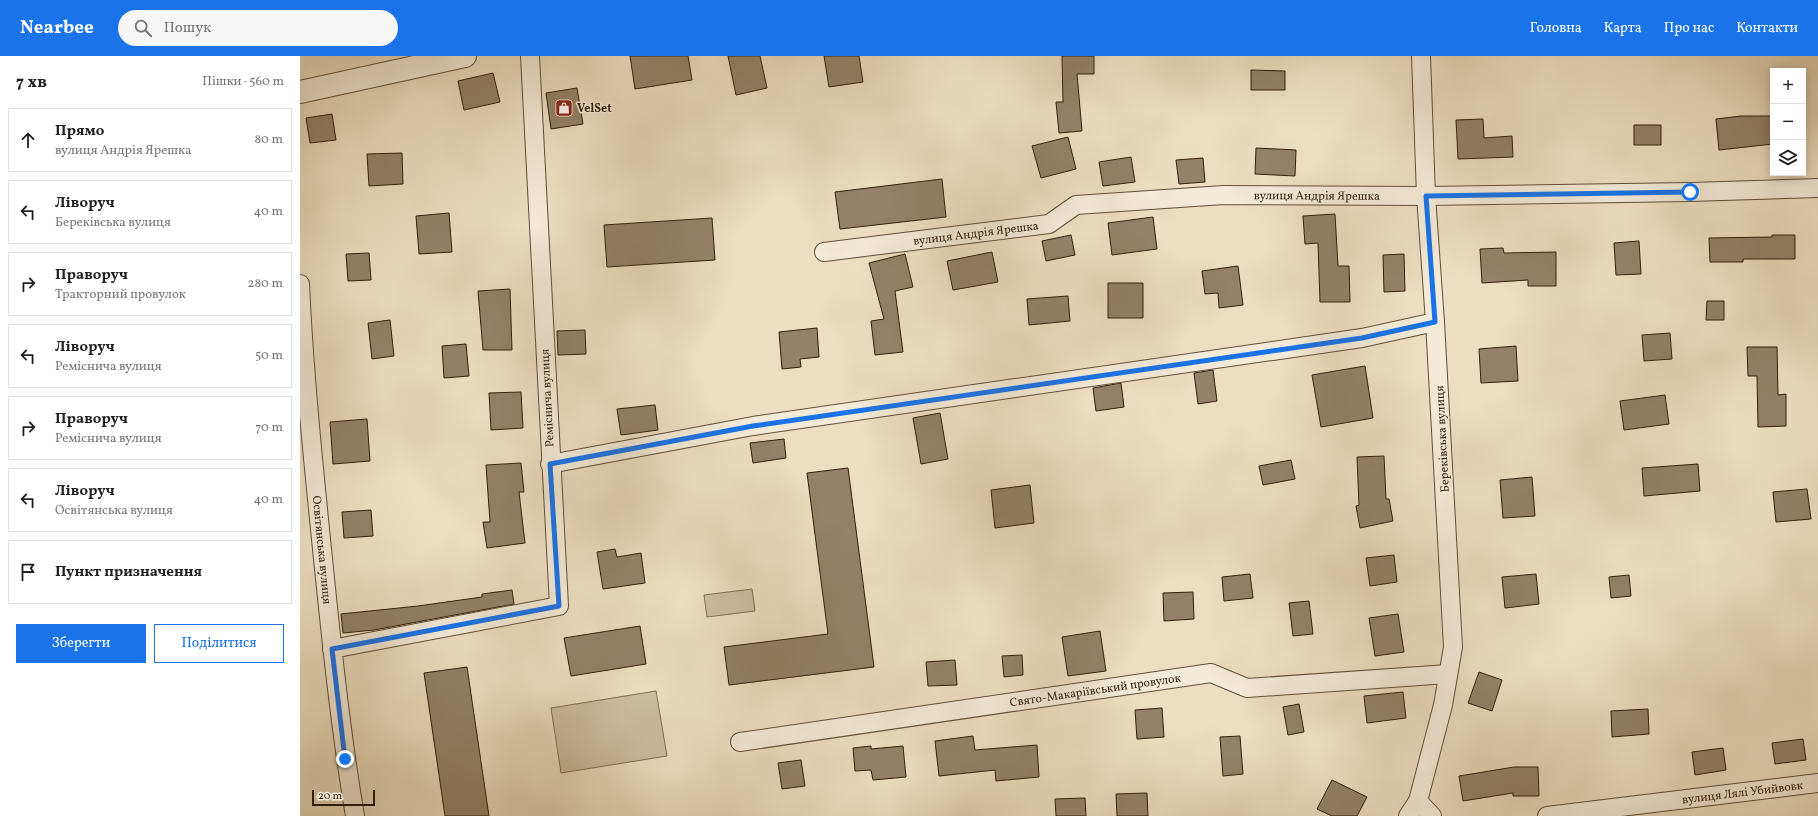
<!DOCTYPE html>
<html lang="uk">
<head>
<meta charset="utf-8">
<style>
	:root { --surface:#fff; --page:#f6f6f6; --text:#222; --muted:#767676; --line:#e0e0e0; --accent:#1a73e8 }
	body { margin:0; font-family:Vollkorn,serif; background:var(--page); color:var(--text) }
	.controls { position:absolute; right:12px; top:12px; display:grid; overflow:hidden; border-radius:0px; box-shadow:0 2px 10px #0003 }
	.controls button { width:36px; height:36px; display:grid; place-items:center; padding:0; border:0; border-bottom:1px solid var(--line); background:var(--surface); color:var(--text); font:20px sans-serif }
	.scale { position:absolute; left:12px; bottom:10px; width:63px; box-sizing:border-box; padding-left:4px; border:2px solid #331f0a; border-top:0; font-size:11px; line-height:14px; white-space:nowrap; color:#331f0a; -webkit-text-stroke:3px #f3ead7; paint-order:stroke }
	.stop { position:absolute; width:12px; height:12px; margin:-9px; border:3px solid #1a73e8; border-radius:50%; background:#fff }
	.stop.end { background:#1a73e8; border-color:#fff; box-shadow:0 1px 4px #0008 }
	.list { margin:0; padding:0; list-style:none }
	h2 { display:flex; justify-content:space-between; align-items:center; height:52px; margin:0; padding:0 16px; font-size:17px }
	h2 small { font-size:13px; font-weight:400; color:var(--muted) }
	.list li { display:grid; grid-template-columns:26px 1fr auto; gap:12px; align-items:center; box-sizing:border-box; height:64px; margin:0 8px 8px; padding:0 8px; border:1px solid var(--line); border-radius:0px }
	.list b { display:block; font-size:15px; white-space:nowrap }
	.list p { margin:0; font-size:13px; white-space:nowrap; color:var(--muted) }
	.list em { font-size:13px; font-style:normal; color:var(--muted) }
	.actions { display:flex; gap:8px; padding:12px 16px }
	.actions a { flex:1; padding:9px 0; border:1px solid var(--accent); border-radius:0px; text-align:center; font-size:14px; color:var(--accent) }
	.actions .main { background:var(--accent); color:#fff }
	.icon { flex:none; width:22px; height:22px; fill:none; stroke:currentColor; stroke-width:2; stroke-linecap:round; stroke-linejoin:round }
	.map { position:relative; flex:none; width:1518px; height:760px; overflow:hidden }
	header { display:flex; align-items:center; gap:24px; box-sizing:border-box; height:56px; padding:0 20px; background:var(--accent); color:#fff }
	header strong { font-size:19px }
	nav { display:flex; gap:22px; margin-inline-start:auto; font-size:14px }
	.search { width:280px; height:36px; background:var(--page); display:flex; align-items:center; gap:10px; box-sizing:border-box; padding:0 14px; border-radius:22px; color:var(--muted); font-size:15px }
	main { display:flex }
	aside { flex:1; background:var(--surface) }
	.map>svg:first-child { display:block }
</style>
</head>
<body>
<header>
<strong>Nearbee</strong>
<div class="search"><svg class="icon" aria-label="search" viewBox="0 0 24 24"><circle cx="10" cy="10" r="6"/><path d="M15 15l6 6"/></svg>Пошук</div>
<nav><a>Головна</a><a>Карта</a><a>Про нас</a><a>Контакти</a></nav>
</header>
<main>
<aside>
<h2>7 хв<small>Пішки · 560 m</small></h2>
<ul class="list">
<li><svg class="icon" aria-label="ahead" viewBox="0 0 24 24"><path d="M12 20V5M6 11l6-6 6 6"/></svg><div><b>Прямо</b><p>вулиця Андрія Ярешка</p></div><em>80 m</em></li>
<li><svg class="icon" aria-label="left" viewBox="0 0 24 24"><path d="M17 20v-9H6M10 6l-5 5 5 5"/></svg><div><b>Ліворуч</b><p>Береківська вулиця</p></div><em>40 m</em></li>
<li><svg class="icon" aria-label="right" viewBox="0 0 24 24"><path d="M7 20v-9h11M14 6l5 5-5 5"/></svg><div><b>Праворуч</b><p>Тракторний провулок</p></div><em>280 m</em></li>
<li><svg class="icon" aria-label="left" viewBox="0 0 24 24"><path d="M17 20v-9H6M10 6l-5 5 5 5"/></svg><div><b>Ліворуч</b><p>Реміснича вулиця</p></div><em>50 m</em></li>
<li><svg class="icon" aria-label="right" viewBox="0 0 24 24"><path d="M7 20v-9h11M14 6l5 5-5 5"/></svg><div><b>Праворуч</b><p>Реміснича вулиця</p></div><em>70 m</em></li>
<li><svg class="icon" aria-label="left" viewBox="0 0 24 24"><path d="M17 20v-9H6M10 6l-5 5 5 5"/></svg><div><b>Ліворуч</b><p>Освітянська вулиця</p></div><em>40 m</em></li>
<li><svg class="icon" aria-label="arrive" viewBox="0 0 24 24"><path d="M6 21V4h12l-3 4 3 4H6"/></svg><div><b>Пункт призначення</b></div></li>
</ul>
<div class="actions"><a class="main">Зберегти</a><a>Поділитися</a></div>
</aside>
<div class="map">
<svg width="1518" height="760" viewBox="0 0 1518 760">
	<rect width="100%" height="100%" fill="#ecdec1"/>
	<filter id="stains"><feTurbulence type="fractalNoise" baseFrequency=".005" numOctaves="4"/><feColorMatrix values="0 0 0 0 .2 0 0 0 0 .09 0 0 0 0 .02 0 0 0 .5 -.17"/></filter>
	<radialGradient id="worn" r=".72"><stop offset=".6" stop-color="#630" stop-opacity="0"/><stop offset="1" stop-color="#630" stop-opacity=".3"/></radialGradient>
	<path fill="#cdbea2" stroke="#806e56" d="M 452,533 L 455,555 L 407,561 L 404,539 Z
		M 356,635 L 367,700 L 261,717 L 251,652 Z"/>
	<path fill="#938269" stroke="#331f0a" d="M 330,0 L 388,0 L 392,24 L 335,33 Z
		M 428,0 L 460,0 L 467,32 L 436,39 Z
		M 524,0 L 559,0 L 563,26 L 529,31 Z
		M 762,0 L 794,0 L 794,18 L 777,18 L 782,75 L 759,77 L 756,46 L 763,46 Z
		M 951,14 L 985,15 L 985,34 L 951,34 Z
		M 193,17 L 200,46 L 164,54 L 158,25 Z
		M 277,32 L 283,68 L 251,73 L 246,37 Z
		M 32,58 L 36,84 L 10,87 L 6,62 Z
		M 1441,60 L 1473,60 L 1473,88 L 1419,94 L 1416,63 Z
		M 1183,63 L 1184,82 L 1212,80 L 1213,101 L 1158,103 L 1156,64 Z
		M 1334,69 L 1361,69 L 1361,89 L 1334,89 Z
		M 768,81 L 776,113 L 741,122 L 732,90 Z
		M 956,92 L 996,94 L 995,120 L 955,118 Z
		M 102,97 L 103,128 L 69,130 L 67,98 Z
		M 831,101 L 835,126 L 803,130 L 799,106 Z
		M 903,102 L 905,126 L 879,128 L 876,104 Z
		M 642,123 L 646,161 L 540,173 L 535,136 Z
		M 149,157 L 152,196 L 119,198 L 116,160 Z
		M 1035,158 L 1038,210 L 1049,210 L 1050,246 L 1020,246 L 1018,187 L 1005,188 L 1003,160 Z
		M 853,161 L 857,193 L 812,199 L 808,167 Z
		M 412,162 L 415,204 L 307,211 L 304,169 Z
		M 771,179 L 775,199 L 746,205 L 742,185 Z
		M 1472,179 L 1495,179 L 1495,203 L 1443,203 L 1443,206 L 1410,206 L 1409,182 L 1472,181 Z
		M 1339,185 L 1341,218 L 1316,219 L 1314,187 Z
		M 1203,192 L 1204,197 L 1256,196 L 1256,230 L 1228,230 L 1228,224 L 1182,227 L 1180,193 Z
		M 692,196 L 698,226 L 653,234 L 647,205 Z
		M 69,197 L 71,224 L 48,225 L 46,198 Z
		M 605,198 L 613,231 L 595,235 L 603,296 L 575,299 L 571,265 L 584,263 L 569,207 Z
		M 1104,198 L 1105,235 L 1084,236 L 1083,199 Z
		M 938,210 L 943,249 L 919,252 L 918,237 L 905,238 L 902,215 Z
		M 808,227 L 843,227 L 843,262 L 808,262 Z
		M 210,233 L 212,294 L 183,294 L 178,235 Z
		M 768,240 L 770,265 L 729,269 L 727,243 Z
		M 1407,245 L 1424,245 L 1424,264 L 1406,264 Z
		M 90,264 L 94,300 L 72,303 L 68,267 Z
		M 517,272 L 519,301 L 500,303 L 501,311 L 482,313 L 479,276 Z
		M 285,274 L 286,298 L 258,299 L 257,275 Z
		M 1370,277 L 1372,303 L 1344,305 L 1342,279 Z
		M 166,288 L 169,320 L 144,322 L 142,290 Z
		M 1216,290 L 1218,325 L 1181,327 L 1179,293 Z
		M 1447,291 L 1477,291 L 1478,339 L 1486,338 L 1486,370 L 1458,371 L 1457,320 L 1448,320 Z
		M 1065,310 L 1073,362 L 1021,371 L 1012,319 Z
		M 913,314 L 917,345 L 898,348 L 894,317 Z
		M 821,327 L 824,351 L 796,355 L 793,332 Z
		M 221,336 L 223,372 L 191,374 L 189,337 Z
		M 1365,339 L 1369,368 L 1324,374 L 1320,345 Z
		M 355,349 L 358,374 L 321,379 L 317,353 Z
		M 640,357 L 648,403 L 621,408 L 613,362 Z
		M 67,363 L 70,405 L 33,408 L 30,366 Z
		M 484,383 L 486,402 L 453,407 L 450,387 Z
		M 1084,400 L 1086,443 L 1089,443 L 1093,465 L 1060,472 L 1056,450 L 1059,449 L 1057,401 Z
		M 991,404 L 995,423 L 963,429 L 959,410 Z
		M 221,407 L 224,436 L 219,436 L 225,487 L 187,492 L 183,466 L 190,466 L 186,409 Z
		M 1398,408 L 1400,435 L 1344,440 L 1342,412 Z
		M 548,412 L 574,611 L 429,629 L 424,591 L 528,578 L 507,417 Z
		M 1232,421 L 1235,460 L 1203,462 L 1200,424 Z
		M 730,429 L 734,467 L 695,472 L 691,434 Z
		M 1507,433 L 1511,463 L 1476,466 L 1473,436 Z
		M 71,454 L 73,480 L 44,482 L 42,456 Z
		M 315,493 L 317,501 L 341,497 L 345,527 L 303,533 L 297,496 Z
		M 1094,499 L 1097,526 L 1070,530 L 1066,502 Z
		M 950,518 L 953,542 L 924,545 L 922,521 Z
		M 1236,518 L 1239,548 L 1205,552 L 1202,521 Z
		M 1329,519 L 1331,540 L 1311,542 L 1309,521 Z
		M 212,534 L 214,548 L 74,574 L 43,577 L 41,558 L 118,550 L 182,541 L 182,538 Z
		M 893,536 L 894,563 L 864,565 L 863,537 Z
		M 1009,545 L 1013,578 L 993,580 L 989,547 Z
		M 1098,558 L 1104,596 L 1075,600 L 1069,562 Z
		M 340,570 L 346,608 L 271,620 L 264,582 Z
		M 800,575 L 806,615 L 768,620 L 762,581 Z
		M 722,599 L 723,619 L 704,621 L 702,600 Z
		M 655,604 L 657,629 L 628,630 L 626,606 Z
		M 167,611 L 189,760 L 145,760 L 124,617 Z
		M 1179,616 L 1202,624 L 1192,655 L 1168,647 Z
		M 1103,636 L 1106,662 L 1067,667 L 1064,640 Z
		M 999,648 L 1004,676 L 988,679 L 983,651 Z
		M 862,652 L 864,681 L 837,683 L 835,654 Z
		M 1348,653 L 1349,678 L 1312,681 L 1311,655 Z
		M 673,680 L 675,694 L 737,689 L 739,721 L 696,725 L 695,714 L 639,720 L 635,685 Z
		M 940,680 L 943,718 L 923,720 L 920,681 Z
		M 1503,683 L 1506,704 L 1475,708 L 1472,687 Z
		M 571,690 L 571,693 L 603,690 L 606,721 L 573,724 L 571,714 L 555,715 L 553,692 Z
		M 1423,692 L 1426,714 L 1395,719 L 1392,696 Z
		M 501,704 L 505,730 L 482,733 L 478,707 Z
		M 1214,711 L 1238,711 L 1239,740 L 1213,740 L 1213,737 L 1163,745 L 1159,720 Z
		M 1032,724 L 1067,741 L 1057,760 L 1032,760 L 1017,753 Z
		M 847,737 L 848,760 L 817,760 L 816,738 Z
		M 785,742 L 786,760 L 756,760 L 755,743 Z"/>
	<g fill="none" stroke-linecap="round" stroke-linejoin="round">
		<defs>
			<g id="minor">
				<path id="s1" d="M 524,196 L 749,168 L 776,149 L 924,139 L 1126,140 L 1390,136 L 1518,132"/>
				<path id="s2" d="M 0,228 C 4,316 13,404 22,493 C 31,582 40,671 55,760"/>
				<path d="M 250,408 L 453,370 L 1062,282 L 1135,266"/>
				<path d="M 32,593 L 259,550 L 230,0"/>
				<path id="s3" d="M 440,686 L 911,617 L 947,632 L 1148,618"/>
				<path d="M 1118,745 L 1132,760"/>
				<path d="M 1108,760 L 1118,745 L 1143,649 L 1153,591 L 1135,266 L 1126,140 L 1121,0"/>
				<path id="s4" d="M 1247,760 L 1518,727"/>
			</g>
			<path id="tertiary" d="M 0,36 L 165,0"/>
		</defs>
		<use href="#minor" stroke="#614f38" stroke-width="20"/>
		<use href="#tertiary" stroke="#614f38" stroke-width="24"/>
		<use href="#minor" stroke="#f3ead7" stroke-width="18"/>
		<use href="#tertiary" stroke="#f3ead7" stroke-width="22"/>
	</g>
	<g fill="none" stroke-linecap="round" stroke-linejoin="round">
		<path stroke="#1a73e8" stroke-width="5" d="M 45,703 L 32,593 L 259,550 L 250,408 L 453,370 L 1062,282 L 1135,266 L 1126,140 L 1390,136"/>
	</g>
	<defs>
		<symbol id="shop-square" viewBox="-11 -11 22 22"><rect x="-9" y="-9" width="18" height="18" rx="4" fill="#8f2418" stroke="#f3ead7"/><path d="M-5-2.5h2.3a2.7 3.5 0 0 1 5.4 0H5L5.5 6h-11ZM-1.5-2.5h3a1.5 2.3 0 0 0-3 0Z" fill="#fff"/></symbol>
	</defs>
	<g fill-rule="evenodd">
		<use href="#shop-square" x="254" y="42" width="20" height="20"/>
	</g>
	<g text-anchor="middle" stroke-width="3" stroke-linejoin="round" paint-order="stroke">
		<g font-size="12" font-weight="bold" fill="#331f0a" stroke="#f3ead7" text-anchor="start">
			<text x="277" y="56">VelSet</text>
		</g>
		<g font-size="12" fill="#331f0a" stroke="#f3ead7">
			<text dy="4" stroke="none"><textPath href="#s1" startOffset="501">вулиця Андрія Ярешка</textPath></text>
			<text dy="4" stroke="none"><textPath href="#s1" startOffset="153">вулиця Андрія Ярешка</textPath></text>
			<text transform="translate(247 342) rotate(-93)" y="4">Реміснича вулиця</text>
			<text transform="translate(1142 383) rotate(-93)" y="4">Береківська вулиця</text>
			<text dy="4" stroke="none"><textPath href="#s2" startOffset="267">Освітянська вулиця</textPath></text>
			<text dy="4" stroke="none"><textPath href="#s3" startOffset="359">Свято-Макаріївський провулок</textPath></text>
			<text dy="4" stroke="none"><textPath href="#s4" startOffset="197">вулиця Лялі Убийвовк</textPath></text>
		</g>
	</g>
	<rect width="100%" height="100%" filter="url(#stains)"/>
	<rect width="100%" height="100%" fill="url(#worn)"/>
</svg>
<div class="controls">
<button>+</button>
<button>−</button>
<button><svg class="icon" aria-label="layers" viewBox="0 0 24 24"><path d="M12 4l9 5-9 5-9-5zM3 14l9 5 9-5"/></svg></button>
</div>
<div class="scale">20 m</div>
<div class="stop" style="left:1390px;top:136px"></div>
<div class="stop end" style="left:45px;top:703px"></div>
</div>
</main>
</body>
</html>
